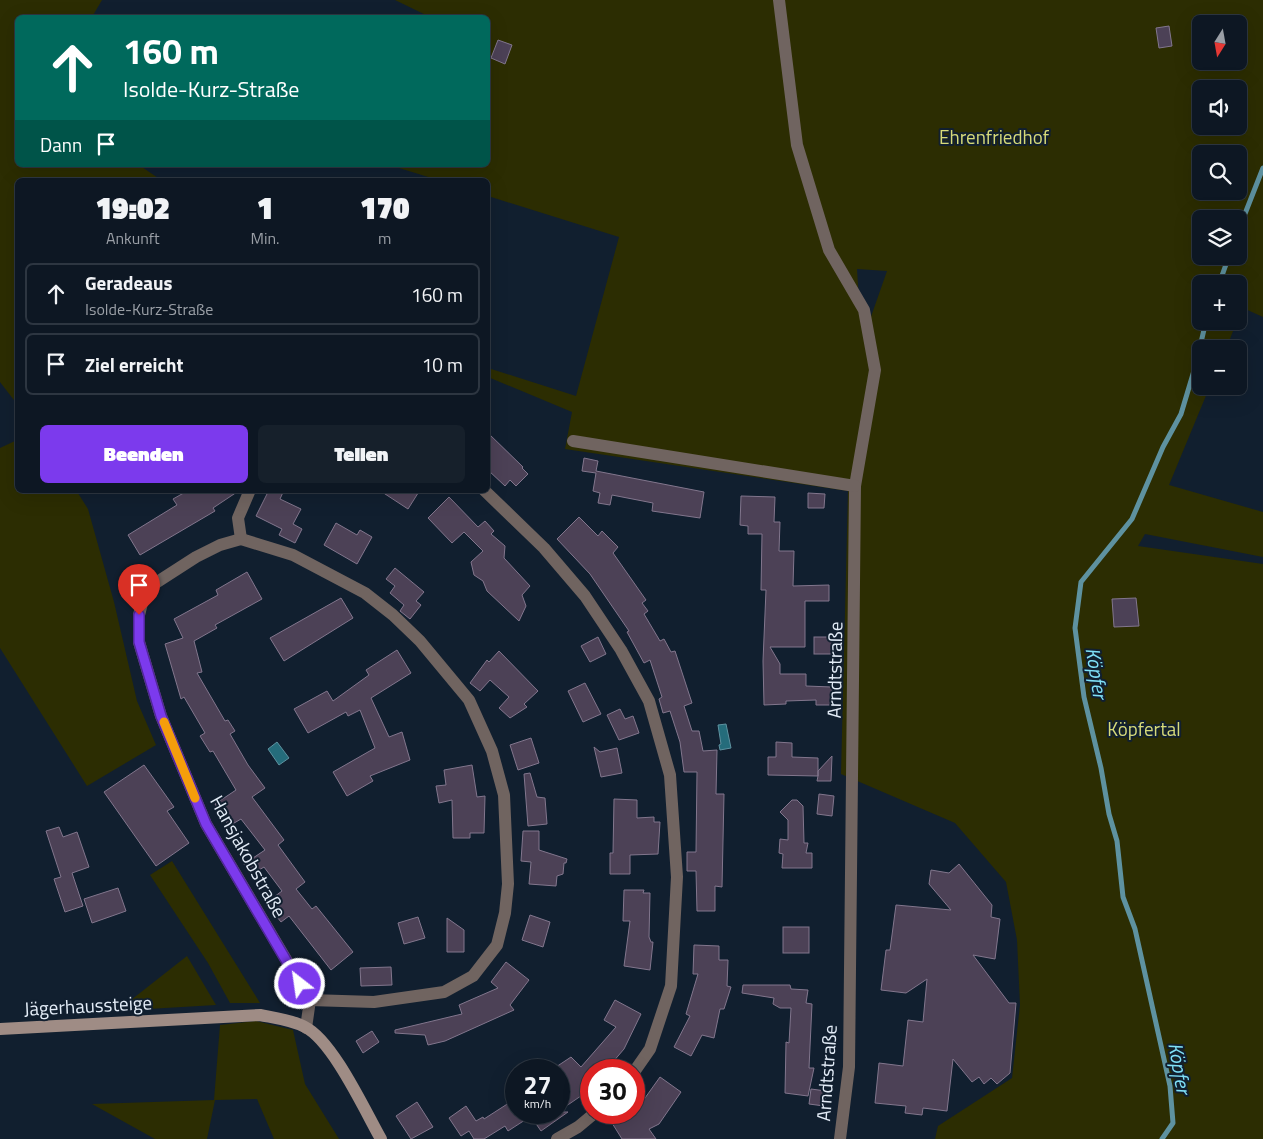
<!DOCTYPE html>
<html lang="de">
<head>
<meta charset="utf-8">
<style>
  :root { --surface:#0d1723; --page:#16202b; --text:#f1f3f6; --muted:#9a9fa6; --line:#2d3641; --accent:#7c3aed }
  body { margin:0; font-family:"Titillium Web",sans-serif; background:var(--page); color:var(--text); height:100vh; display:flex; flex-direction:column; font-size:19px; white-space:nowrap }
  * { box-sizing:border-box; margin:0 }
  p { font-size:16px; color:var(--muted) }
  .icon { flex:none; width:28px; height:28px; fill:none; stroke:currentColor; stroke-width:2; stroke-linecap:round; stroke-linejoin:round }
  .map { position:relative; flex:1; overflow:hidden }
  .side { position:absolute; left:15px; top:178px; width:475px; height:315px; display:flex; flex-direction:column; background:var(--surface); border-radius:8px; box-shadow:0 5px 20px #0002,0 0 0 1px var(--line) }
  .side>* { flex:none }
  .hud { position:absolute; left:15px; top:15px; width:475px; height:152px; border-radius:8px; box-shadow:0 5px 20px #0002,0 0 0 1px var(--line); background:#00695c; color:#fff; overflow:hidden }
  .needle { width:32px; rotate:191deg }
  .tools { position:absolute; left:1192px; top:15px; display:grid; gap:10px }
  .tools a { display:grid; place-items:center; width:55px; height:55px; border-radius:8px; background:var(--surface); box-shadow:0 5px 20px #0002,0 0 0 1px var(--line); font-size:25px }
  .speed { position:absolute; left:505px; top:1059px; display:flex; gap:10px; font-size:25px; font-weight:700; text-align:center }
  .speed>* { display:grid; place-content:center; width:65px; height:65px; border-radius:50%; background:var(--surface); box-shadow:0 5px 20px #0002,0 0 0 1px var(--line); line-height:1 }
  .speed small { font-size:12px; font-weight:400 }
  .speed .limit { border:8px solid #d22; background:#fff; color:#111 }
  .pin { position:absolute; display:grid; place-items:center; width:42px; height:42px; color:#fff; margin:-51px -21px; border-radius:50% 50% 50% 0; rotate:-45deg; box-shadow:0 0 5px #0007 }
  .pin .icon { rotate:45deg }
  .me { position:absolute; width:55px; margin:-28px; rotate:330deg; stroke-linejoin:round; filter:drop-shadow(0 0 4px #0008) }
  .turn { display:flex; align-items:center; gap:18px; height:105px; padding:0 25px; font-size:22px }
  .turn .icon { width:65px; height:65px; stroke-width:2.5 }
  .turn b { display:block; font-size:35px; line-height:42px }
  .then { display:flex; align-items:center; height:48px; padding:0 25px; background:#0003; gap:10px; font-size:19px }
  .eta { display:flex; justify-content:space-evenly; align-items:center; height:85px; text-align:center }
  .eta b { font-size:30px; font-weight:800; line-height:35px }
  .primary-button { display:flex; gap:10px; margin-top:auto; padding:10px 25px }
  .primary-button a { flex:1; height:58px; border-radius:8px; background:var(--accent); color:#fff; font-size:20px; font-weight:800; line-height:58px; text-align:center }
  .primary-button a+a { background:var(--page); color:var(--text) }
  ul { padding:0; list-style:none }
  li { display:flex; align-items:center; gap:15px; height:62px; margin:0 10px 8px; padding:0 15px; border:2px solid var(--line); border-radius:8px }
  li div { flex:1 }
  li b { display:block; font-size:19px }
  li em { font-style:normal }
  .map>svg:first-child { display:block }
  .green { fill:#2c2d02; fill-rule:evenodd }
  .water { fill:#256c7b; stroke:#5e92a0 }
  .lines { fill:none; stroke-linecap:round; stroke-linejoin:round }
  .stream { stroke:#5e92a0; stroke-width:5 }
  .building { fill:#4c4156; stroke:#82768d }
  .street { stroke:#706460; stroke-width:12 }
  .secondary { stroke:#9f8c85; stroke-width:12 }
  .route-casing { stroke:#51269a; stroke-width:12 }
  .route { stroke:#7c3aed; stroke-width:9 }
  .slow { stroke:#f59e0b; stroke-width:9 }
  .labels { text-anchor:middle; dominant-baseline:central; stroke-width:4; stroke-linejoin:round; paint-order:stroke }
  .park-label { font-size:19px; fill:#d6da79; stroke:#111f2f }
  .street-label { font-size:19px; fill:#e3ecf7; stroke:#111f2f }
  .water-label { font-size:20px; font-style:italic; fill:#7fe0f7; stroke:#111f2f }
</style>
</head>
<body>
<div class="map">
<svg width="1263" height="1139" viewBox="0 0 1263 1139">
  <rect width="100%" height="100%" fill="#111f2f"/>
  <g class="green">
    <polygon points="0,0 102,0 92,17 18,18 18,165 139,165 161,180 18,180 17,404 0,382"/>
    <path d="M395,0H1263V317L1243,308L1239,318V284H1201V321H1237L1226,349H1201V386H1210L1169,485L1263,512V557L1145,534L1138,546L1263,564V1139H935L938,1126L1012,1078L1020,1005L1017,940L1006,882L955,823L841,774L848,491L565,449L572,412L488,377V368L576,396L619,237L488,196V180H438L399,168L400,165H488V18L430,17ZM1201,24H1239V61H1201ZM1201,89H1239V126H1201ZM1201,154H1239V191H1201ZM1201,219H1239V256H1201ZM857,269L887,271L867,328L859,301Z"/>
    <polygon points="17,440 18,490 76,490 88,509 114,602 137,701 156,745 87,786 0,648 0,448"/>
    <polygon points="172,861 260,1003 230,1003 208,963 150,875"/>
    <polygon points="187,956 216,1005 131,1010 131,1000"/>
    <polygon points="256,1021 293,1030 305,1084 339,1139 274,1139 257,1099 215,1100 207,1139 155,1139 92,1104 214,1100 220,1025"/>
  </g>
  <g class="water">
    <polygon points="726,724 731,748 720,750 719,745 721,744 718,725"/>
    <polygon points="277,742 289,758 279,765 268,749"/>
  </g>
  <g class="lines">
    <g class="stream">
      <polyline points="1239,229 1263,168"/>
      <polyline points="1219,284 1229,256"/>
      <polyline points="1162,1139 1173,1123 1170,1086 1135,929 1123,897 1117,841 1109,814 1101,768 1084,697 1075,628 1081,582 1132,519 1163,447 1181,414 1196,364 1206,321"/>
    </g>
  </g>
  <g class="building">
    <polygon points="1169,26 1172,46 1159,48 1156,28"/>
    <polygon points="498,40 512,45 505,64 491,58"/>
    <polygon points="488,433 523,467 522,468 528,474 516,486 510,480 505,486 488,470"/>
    <polygon points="584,458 598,461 596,471 704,492 700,518 652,511 653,503 612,495 610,505 598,503 600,493 593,491 596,473 582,471"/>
    <polygon points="189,490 240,490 213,508 215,511 140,555 128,535 177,505 173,499"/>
    <polygon points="269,490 284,490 280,499 301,509 293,524 302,529 295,543 279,535 282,529 256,516"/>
    <polygon points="379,490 420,490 408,509"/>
    <polygon points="808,493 825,494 824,508 808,508"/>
    <polygon points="741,496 775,497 774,522 780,522 779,551 794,551 793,586 829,585 829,601 805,601 805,647 770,647 780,664 780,674 806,674 806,686 832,687 831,705 816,705 816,700 786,701 786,704 764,705 763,661 766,590 761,590 762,534 748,534 748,526 740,525"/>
    <polygon points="449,497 478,527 485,521 494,531 491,534 505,546 504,558 530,586 522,595 526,606 519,621 487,591 483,581 474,575 471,562 483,551 464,532 452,543 428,518"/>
    <polygon points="579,517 598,536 602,531 618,547 613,553 646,600 642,603 648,611 644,614 660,641 664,639 671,652 675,651 692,703 684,706 692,731 699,731 703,751 717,750 716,794 724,794 722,887 715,886 715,911 697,911 696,871 687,871 687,852 696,852 697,772 684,772 680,742 670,711 663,713 659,699 662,697 650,660 644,663 627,632 629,631 590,574 557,539"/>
    <polygon points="336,523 357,535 360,530 372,537 357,564 324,545"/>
    <polygon points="395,568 424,592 416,601 421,605 410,619 400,611 404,605 390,593 395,586 386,579"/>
    <polygon points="247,572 262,599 215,625 217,628 194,641 202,672 197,673 225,721 228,720 235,731 230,734 248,765 265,788 252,797 284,840 278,845 305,882 296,889 312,909 316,906 353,952 331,970 289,916 281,922 266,903 282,891 264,867 251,875 244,864 265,850 241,819 229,826 215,804 236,790 213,751 210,752 200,736 205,733 184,697 181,699 165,644 183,638 174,619 218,595 216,590"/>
    <polygon points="341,598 353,618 284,661 270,638"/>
    <polygon points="1136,598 1139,626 1114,627 1112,599"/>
    <polygon points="598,637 606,654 590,662 581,646"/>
    <rect x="814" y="637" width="21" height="17"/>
    <polygon points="397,650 411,673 371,698 389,737 402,732 410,760 370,776 373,781 347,796 333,772 375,748 360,710 348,716 346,712 308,733 294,709 327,691 333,701 369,675 366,670"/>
    <polygon points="499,651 538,691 524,704 527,707 510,718 499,708 509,697 490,680 480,691 470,683 487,660 489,662"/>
    <polygon points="585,683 601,714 583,722 568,691"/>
    <polygon points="620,709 625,719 633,716 639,733 619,740 607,715"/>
    <polygon points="531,738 539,763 518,770 510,745"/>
    <polygon points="776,742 792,743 792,757 818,758 818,776 818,771 832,756 831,781 817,781 818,776 768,775 768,757 776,757"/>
    <polygon points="594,747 600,752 617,748 622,773 601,777"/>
    <polygon points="144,765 174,807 167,811 189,843 156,866 104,792"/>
    <polygon points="472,765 477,797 485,796 484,833 470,833 470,838 453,838 452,800 439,803 436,786 446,785 444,770"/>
    <polygon points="530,773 537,797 545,798 547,824 528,826 524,774"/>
    <polygon points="819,794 834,796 832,816 817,814"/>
    <polygon points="614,799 637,800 637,818 654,817 654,822 660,822 658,854 630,855 630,874 610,874 610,853 613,853"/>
    <polygon points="792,800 797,800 803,806 804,843 808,843 806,853 812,853 812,868 782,868 783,854 779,853 780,839 788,840 788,820 780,812"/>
    <polygon points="59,827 63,837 77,832 89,867 72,873 83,906 65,912 54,879 61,877 46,831"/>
    <polygon points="523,831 539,831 539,850 567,859 566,863 564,863 563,874 557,876 556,886 529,884 531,862 521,861"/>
    <polygon points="959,864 992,905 991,917 1000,919 995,959 973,955 1009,1003 1016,1003 1010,1073 997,1084 991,1078 984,1084 979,1077 972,1082 953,1059 947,1111 923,1108 922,1115 905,1113 906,1106 875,1103 879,1063 903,1066 908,1020 923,1022 927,979 906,993 881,990 886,950 890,950 896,905 951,910 929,884 931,870 949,873"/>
    <polygon points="118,888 126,911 92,923 84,899"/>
    <polygon points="624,890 644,890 643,893 650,893 649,937 651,942 653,942 650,970 624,966 630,921 623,921"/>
    <polygon points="530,915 550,922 543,947 522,940"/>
    <polygon points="418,917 425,938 404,944 398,923"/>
    <polygon points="447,918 464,930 464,952 447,952"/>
    <rect x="783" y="927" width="26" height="26"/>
    <polygon points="694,945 719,946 719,960 728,960 727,986 731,987 724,1009 720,1009 714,1038 702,1035 691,1056 674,1047 690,1016 686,1014 698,974 693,974"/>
    <polygon points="506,962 529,980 510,1005 514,1010 445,1041 428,1045 425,1035 395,1033 395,1030 462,1014 459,1005 498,988 491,982"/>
    <polygon points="391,967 392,985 361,986 360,968"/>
    <polygon points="743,985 790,985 791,989 808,990 806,1003 812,1004 809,1068 814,1068 808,1096 785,1093 786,1042 789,1043 791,1008 780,1008 773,1004 774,998 742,993"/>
    <polygon points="615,1000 641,1014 624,1049 606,1070 591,1070 591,1089 559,1111 559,1093 567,1087 556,1067 571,1057 581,1067 616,1027 604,1020"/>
    <polygon points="372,1031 379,1042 363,1053 356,1041"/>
    <polygon points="660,1077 681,1092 659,1124 649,1129 656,1139 622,1139 612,1123 628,1112 634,1112 634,1109 640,1105"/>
    <polygon points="811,1089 826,1091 824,1106 809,1104"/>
    <polygon points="512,1101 516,1107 516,1112 520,1112 525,1120 508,1131 505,1126 484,1139 474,1139 469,1131 461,1136 449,1118 466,1106 476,1121 483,1117 484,1119"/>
    <polygon points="417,1102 433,1127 411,1139 396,1116"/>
    <polygon points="528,1112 568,1112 541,1131"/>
  </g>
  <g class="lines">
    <g class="street">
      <polyline points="779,0 797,145 829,250 864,310 875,370 855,486 849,1067 840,1139"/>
      <polyline points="573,441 855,486"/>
      <polyline points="484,490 544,548 585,596 621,650 649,701 670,775 677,877 671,986 650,1049 634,1072"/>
      <polyline points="241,539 293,555 365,593 393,615 420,641 469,700 492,751 504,795 508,884 505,913 497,945 473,976 444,992 374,1002 310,1000"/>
      <polyline points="241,539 220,545 196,557 151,586 142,603 139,615 139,642 161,716 206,824 310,1000 306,1028"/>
      <polyline points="241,539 238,518 250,490"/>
      <polyline points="557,1139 578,1127 596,1112"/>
    </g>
    <path class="secondary" d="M0,1029L260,1015C275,1018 292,1020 305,1027C333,1041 365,1111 381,1139"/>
  </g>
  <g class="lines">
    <g class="route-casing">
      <polyline id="route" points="139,615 139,642 161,716 206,824 300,984"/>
    </g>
    <use href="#route" class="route"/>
    <polyline class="slow" points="164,722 195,798"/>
  </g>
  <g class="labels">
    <g class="park-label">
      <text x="994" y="136">Ehrenfriedhof</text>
      <text x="1144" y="728">Köpfertal</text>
    </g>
    <g class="street-label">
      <text transform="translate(834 670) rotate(-89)">Arndtstraße</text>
      <text transform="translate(249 856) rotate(61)">Hansjakobstraße</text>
      <text transform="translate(88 1005) rotate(-3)">Jägerhaussteige</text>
      <text transform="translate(826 1073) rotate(-86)">Arndtstraße</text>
    </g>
    <g class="water-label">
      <text transform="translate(1097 673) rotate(81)">Köpfer</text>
      <text transform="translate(1180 1068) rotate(80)">Köpfer</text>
    </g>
  </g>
</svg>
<div class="tools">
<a><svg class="needle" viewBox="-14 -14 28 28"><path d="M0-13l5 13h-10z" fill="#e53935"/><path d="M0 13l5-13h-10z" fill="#9a9fa6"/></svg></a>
<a><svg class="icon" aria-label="sound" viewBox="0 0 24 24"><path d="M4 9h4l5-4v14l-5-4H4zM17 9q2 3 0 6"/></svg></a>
<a><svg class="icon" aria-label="search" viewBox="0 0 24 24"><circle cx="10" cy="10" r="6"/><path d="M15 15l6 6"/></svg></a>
<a><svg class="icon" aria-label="layers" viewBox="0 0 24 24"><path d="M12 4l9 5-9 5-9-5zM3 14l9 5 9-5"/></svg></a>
<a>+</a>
<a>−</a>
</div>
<div class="speed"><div>27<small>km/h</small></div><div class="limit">30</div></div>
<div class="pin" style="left:139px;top:615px;background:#d93025"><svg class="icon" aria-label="arrive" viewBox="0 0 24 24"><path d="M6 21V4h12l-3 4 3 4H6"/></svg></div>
<svg class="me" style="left:300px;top:984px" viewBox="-20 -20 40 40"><circle r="17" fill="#7c3aed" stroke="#fff" stroke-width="3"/><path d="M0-11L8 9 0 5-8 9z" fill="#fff"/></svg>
<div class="hud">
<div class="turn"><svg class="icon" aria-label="ahead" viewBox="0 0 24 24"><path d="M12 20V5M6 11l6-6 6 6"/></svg><div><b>160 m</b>Isolde-Kurz-Straße</div></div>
<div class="then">Dann<svg class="icon" aria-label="arrive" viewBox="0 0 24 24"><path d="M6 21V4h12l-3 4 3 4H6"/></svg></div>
</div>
<section class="side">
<div class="eta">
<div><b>19:02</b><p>Ankunft</p></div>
<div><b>1</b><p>Min.</p></div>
<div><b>170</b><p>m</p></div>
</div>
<ul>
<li><svg class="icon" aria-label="ahead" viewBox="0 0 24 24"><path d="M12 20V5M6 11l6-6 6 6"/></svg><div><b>Geradeaus</b><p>Isolde-Kurz-Straße</p></div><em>160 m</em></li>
<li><svg class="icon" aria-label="arrive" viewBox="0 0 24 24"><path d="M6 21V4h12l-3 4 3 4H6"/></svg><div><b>Ziel erreicht</b></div><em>10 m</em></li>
</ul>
<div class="primary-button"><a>Beenden</a><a>Teilen</a></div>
</section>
</div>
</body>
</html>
